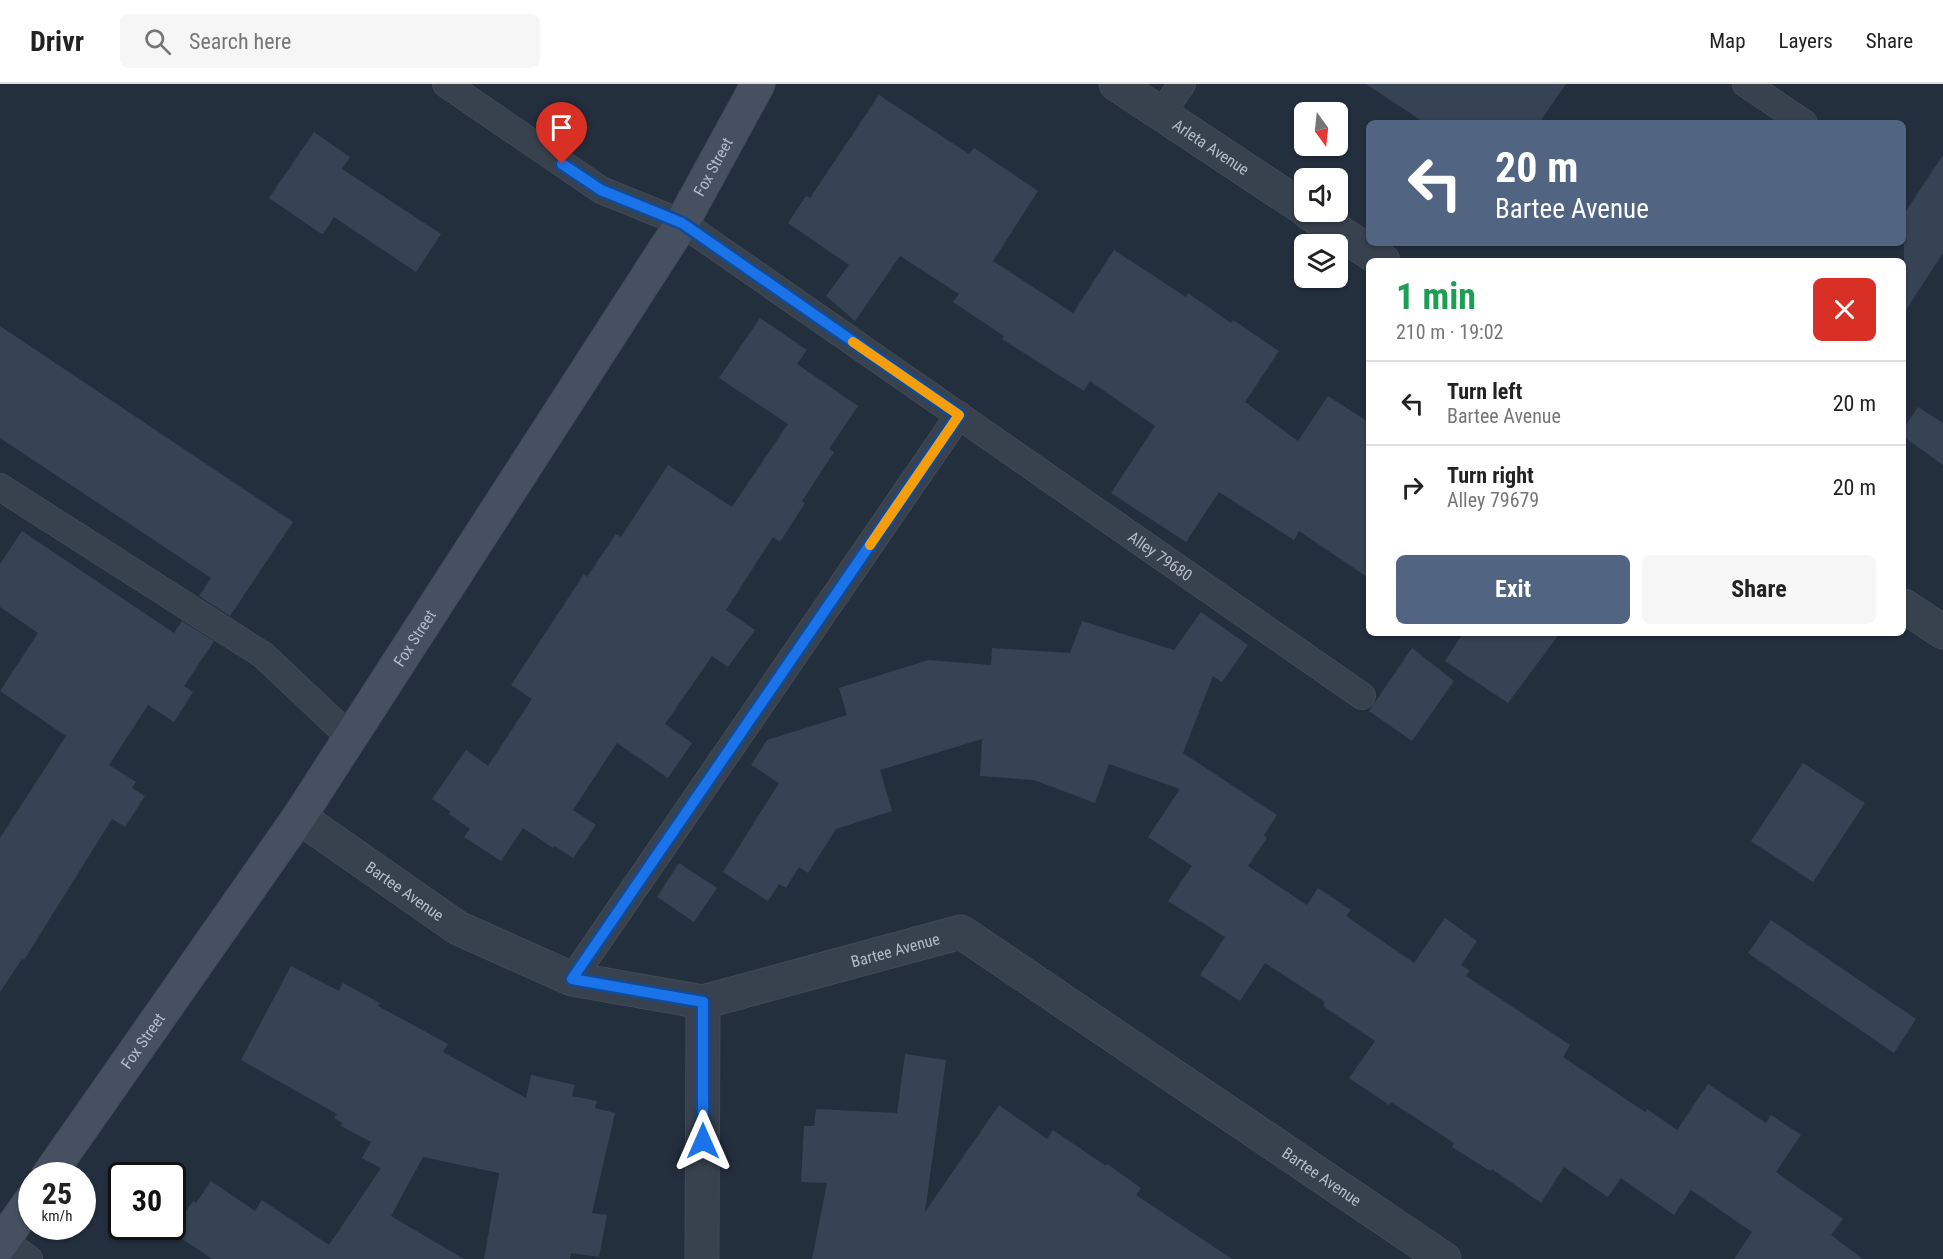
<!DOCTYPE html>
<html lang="en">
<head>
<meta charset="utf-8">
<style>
  :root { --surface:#fff; --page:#f6f6f6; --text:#222; --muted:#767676; --line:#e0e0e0; --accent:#516482 }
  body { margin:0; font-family:"Roboto Condensed",sans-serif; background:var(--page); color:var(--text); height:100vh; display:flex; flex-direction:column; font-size:22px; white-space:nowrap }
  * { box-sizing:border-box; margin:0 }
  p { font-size:20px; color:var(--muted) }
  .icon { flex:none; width:33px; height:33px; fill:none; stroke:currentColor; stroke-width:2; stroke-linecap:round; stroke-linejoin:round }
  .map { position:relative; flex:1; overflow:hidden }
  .side { position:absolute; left:1366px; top:174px; width:540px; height:378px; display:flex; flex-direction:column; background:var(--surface); border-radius:9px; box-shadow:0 2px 4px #0004 }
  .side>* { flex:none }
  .top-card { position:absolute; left:1366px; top:36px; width:540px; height:126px; border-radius:9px; box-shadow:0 2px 4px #0004; background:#516482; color:#fff; overflow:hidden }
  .needle { width:39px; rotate:165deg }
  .fabs { position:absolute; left:1294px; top:18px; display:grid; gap:12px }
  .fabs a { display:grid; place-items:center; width:54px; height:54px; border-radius:9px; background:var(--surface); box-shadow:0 2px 4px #0004; font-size:30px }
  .speed { position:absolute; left:18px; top:1078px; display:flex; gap:12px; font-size:30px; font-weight:700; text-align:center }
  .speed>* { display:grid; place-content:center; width:78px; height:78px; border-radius:50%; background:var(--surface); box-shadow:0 2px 4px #0004; line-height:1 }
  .speed small { font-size:15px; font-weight:400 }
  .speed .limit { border:3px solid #111; border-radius:9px; background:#fff; color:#111 }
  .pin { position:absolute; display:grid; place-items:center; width:51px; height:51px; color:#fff; margin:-62px -26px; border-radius:50% 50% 50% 0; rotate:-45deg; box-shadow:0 0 6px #0007 }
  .pin .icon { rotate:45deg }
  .me { position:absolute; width:66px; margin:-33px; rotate:0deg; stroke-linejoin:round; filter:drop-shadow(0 0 4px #0008) }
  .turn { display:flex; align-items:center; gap:21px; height:126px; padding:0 30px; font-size:27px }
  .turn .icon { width:78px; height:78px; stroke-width:2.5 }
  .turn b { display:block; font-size:42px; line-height:51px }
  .round { display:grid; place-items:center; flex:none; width:63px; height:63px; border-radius:9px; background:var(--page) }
  .head { display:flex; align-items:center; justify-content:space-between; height:102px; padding:0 30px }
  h1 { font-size:36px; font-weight:700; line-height:45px; color:#1e9e55 }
  .primary-button { display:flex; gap:12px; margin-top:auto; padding:12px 30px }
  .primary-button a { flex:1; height:69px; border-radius:9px; background:var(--accent); color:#fff; font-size:24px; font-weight:700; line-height:69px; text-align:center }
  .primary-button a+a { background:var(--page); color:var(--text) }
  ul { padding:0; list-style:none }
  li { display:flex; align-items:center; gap:18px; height:84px; padding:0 30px; border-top:2px solid var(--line) }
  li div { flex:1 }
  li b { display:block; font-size:22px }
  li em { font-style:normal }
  header { display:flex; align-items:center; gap:36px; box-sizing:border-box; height:84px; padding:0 30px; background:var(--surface); border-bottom:2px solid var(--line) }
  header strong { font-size:28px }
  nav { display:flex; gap:33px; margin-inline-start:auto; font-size:21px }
  .search { width:420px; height:54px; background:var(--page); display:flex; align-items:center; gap:15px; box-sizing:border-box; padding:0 21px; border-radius:9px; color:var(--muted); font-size:22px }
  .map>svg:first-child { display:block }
  .building { fill:#364354 }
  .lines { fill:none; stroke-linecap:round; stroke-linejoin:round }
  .lane-casing { stroke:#414a57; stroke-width:28 }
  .street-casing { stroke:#414a57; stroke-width:35 }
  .secondary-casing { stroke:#414a57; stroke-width:35 }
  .lane { stroke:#38414e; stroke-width:26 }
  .street { stroke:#38414e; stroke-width:33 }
  .secondary { stroke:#465061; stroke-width:33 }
  .route-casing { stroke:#114b97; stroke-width:15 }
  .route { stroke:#1a73e8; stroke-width:10 }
  .slow { stroke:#f59e0b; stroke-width:10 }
  .labels { text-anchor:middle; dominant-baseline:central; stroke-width:6; stroke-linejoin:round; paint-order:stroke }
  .street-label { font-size:16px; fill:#b4bcc9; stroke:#1d2633 }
</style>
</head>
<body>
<header>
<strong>Drivr</strong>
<div class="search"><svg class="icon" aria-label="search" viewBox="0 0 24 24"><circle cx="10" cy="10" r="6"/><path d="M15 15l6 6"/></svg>Search here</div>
<nav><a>Map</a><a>Layers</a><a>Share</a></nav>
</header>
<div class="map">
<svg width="1943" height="1175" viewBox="0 0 1943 1175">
  <rect width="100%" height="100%" fill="#242f3e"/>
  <g class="building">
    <polygon points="1366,0 1566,0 1539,39 1425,39"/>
    <polygon points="879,11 969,70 974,64 1038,107 993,177 1073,229 1114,166 1186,213 1188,209 1231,239 1233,236 1279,267 1245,318 1298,357 1328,312 1370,339 1370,495 1299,447 1294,456 1219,408 1186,458 1111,409 1155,342 1090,297 1084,307 1002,255 1004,252 953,218 959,210 900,172 855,237 826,212 849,181 788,139 806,112 810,114"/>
    <polygon points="314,48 350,73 342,85 441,150 416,188 334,133 323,150 320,149 269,114"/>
    <polygon points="1943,71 1943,169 1904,229 1904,130"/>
    <polygon points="760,234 807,266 797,280 858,322 829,365 834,368 802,417 805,419 780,458 773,453 726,526 755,546 728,583 712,572 665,640 692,659 668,694 617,659 573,726 596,741 573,774 555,762 553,764 523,744 501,777 464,753 470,745 449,730 451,728 432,715 466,666 488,682 532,615 511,601 584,490 587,493 616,450 621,453 668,381 732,423 788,340 719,294"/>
    <polygon points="0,242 293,438 230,532 199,512 211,494 0,354"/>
    <polygon points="1918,323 1943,339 1943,381 1904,353 1904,344"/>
    <polygon points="22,447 174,549 182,537 214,557 184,602 193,608 174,638 148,621 109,681 136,698 132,704 145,712 125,743 112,735 24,876 22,875 0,908 0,754 66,652 0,607 38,549 0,523 0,480"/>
    <polygon points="1201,528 1248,561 1222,598 1213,592 1183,669 1277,731 1264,751 1267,754 1248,782 1307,821 1318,804 1351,826 1346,832 1414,879 1445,834 1477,857 1461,881 1470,887 1466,892 1570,961 1563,973 1645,1028 1647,1025 1677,1046 1708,1000 1766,1039 1771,1031 1801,1051 1776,1088 1843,1135 1831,1151 1863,1175 1734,1175 1752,1148 1691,1106 1674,1131 1621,1094 1608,1113 1564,1083 1541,1119 1492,1085 1490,1087 1452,1063 1454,1059 1391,1018 1389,1021 1349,994 1375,957 1323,922 1325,918 1265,879 1240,917 1200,891 1225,853 1168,817 1192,782 1148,753 1180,705 1109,680 1095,719 1034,696 980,692 982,655 880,686 892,727 836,745 808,789 799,783 786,804 779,800 768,817 723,788 779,699 751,681 767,656 847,631 839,604 928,576 991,581 992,564 1070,569 1082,537 1174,566"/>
    <polygon points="1463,549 1560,549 1508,619 1445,577"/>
    <polygon points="1412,564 1454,597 1412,657 1369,627"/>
    <polygon points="1803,679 1865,719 1813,798 1751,757"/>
    <polygon points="679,779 717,804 694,838 657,813"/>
    <polygon points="1771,836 1916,935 1894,969 1748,869"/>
    <polygon points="291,882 339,907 343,899 380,919 378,922 448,960 443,968 526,1014 531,991 575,1001 572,1012 597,1017 595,1024 615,1029 592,1129 607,1131 599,1173 571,1169 570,1175 484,1175 499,1089 423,1073 391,1132 464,1175 212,1175 172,1148 193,1117 196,1119 211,1097 255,1127 262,1116 329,1161 381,1084 362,1074 371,1058 341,1042 342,1039 334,1034 337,1030 241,976"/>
    <polygon points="905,970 946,976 925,1128 999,1021 1047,1055 1053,1046 1106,1082 1107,1080 1141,1104 1136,1111 1232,1175 812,1175 827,1099 801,1098 804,1042 814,1042 816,1025 897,1029"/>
  </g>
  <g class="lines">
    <g class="lane-casing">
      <g id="lane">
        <path id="s1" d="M446,0L601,106L682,139L1362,612"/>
        <polyline points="1746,0 1804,39"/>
        <polyline points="1161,30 1182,0"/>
        <polyline points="0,403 263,571 350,653"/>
        <polyline points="572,895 959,331"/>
        <polyline points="3,1157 29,1175"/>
      </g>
    </g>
    <g class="street-casing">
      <g id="street">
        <path id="s2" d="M1116,0L1305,125"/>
        <polyline points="1308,128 1383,177"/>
        <polyline points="1904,522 1943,548"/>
        <path id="s3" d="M299,733L458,844L572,895L703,918L961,848L1444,1175"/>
        <polyline points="702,1175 703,918"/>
      </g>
    </g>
    <g class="secondary-casing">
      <g id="secondary">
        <path id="s4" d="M48,1092L299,733L682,139L758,0"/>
        <polyline points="0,1161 32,1115"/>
      </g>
    </g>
    <use href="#lane" class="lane"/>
    <use href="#street" class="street"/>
    <use href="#secondary" class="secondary"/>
  </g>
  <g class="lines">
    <g class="route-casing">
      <polyline id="route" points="562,80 601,106 682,139 959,331 572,895 703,918 703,1057"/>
    </g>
    <use href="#route" class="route"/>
    <polyline class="slow" points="853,258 959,331 870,461"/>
  </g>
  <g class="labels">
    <g class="street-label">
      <text stroke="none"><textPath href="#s2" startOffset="114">Arleta Avenue</textPath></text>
      <text stroke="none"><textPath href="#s4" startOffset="1209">Fox Street</textPath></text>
      <text stroke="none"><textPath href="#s1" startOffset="858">Alley 79680</textPath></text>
      <text stroke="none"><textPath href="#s4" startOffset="651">Fox Street</textPath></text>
      <text stroke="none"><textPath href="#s3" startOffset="129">Bartee Avenue</textPath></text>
      <text stroke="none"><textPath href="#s3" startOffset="651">Bartee Avenue</textPath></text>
      <text stroke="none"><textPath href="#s4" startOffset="165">Fox Street</textPath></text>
      <text stroke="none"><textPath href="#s3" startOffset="1155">Bartee Avenue</textPath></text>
    </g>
  </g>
</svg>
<div class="fabs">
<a><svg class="needle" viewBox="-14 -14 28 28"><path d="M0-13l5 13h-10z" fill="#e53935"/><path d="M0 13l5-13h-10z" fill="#767676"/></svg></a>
<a><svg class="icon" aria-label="sound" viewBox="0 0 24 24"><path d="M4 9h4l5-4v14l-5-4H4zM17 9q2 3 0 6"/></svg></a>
<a><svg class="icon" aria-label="layers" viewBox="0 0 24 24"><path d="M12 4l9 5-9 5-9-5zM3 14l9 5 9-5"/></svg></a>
</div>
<div class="speed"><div>25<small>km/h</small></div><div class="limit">30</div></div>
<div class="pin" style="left:562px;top:80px;background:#d93025"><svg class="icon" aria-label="arrive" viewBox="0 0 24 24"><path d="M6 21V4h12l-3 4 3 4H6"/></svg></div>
<svg class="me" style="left:703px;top:1057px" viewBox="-20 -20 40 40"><path d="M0-17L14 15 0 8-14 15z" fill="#1a73e8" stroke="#fff" stroke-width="4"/></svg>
<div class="top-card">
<div class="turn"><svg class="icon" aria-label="left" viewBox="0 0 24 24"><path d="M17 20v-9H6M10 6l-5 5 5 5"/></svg><div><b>20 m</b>Bartee Avenue</div></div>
</div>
<section class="side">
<div class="head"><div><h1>1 min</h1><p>210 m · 19:02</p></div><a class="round" style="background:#d93025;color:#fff"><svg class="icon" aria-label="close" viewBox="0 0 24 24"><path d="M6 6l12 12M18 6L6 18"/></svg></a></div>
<ul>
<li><svg class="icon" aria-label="left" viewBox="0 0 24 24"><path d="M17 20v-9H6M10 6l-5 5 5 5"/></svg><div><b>Turn left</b><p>Bartee Avenue</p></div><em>20 m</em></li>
<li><svg class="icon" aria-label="right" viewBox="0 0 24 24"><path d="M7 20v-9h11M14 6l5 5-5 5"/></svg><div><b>Turn right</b><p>Alley 79679</p></div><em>20 m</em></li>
</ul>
<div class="primary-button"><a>Exit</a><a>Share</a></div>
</section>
</div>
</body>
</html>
